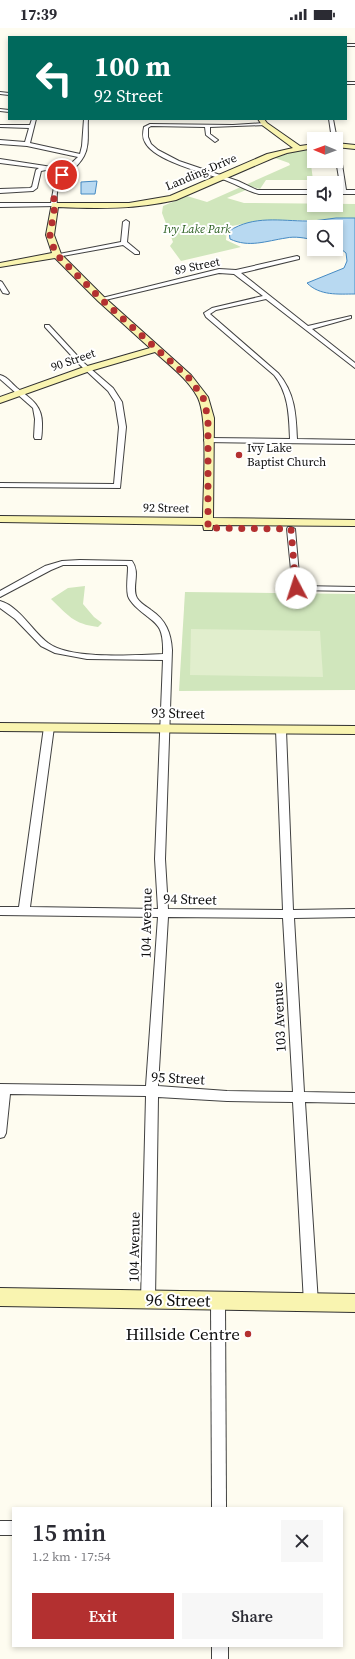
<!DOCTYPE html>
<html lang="en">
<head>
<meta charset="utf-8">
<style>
  :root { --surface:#fff; --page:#f7f7f7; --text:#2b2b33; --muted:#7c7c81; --accent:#b33030 }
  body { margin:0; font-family:"Source Serif 4",serif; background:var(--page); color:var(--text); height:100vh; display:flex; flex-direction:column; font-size:15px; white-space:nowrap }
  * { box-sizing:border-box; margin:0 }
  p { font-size:13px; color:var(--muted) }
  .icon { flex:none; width:22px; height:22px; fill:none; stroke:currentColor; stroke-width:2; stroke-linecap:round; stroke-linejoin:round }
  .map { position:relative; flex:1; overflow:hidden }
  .details { position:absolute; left:12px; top:1479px; width:331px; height:140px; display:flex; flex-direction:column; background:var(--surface); border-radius:0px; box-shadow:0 2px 6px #0003 }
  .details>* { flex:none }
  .top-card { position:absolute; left:8px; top:8px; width:339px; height:84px; border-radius:0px; box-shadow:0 2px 6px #0003; background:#00695c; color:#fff; overflow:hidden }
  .needle { width:26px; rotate:271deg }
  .fabs { position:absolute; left:307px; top:104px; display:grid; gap:8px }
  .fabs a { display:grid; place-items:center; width:36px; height:36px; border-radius:0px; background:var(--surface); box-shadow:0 2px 6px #0003; font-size:20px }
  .pin { position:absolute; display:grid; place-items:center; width:34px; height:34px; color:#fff; margin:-17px; border:2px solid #fff; border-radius:50%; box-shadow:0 1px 4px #0007 }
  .me { position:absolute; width:44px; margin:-22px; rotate:355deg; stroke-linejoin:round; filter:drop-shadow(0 0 3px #0008) }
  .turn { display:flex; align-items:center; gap:14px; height:84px; padding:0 20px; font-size:18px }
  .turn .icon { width:52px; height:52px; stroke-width:2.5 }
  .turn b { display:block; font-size:28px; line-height:34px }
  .round { display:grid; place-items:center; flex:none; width:42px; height:42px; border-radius:0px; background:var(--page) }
  .headline { display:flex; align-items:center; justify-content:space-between; height:68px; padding:0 20px }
  h1 { font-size:24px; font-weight:600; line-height:30px }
  .action { display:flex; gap:8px; margin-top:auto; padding:8px 20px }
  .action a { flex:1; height:46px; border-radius:0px; background:var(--accent); color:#fff; font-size:16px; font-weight:600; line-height:46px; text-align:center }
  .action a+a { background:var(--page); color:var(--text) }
  .status { display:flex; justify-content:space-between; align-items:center; height:28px; padding:0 20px; background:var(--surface); direction:ltr }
  .status svg { height:11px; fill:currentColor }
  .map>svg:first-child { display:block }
  .green { fill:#d0e6bc }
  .pitch { fill:#e1eecd }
  .water { fill:#b8d9f1; stroke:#458ac3 }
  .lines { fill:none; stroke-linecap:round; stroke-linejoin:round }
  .street-casing { stroke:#414141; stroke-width:2 }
  .secondary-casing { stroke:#303030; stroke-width:2 }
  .street { fill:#fff; fill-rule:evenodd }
  .secondary { fill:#f9f4b0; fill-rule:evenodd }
  .route { stroke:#b33030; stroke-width:7; stroke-dasharray:0 12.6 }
  .poi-dot { fill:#b33030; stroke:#fff; stroke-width:1.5 }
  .labels { text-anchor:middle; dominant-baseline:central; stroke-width:4; stroke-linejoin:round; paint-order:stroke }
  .far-street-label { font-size:12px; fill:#0e0e0e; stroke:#fff }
  .far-park-label { font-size:12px; font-style:italic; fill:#2d6123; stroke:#fff }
  .far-poi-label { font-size:12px; fill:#0e0e0e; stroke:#fff; text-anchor:start }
  .street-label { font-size:14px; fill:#0e0e0e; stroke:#fff }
  .near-street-label { font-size:17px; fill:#0e0e0e; stroke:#fff }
  .near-poi-label { font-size:17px; fill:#0e0e0e; stroke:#fff; text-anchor:end }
</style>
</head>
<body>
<div class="status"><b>17:39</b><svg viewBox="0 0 49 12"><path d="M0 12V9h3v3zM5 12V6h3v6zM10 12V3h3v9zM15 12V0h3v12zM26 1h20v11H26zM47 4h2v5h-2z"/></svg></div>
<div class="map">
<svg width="355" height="1631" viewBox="0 0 355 1631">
  <rect width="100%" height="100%" fill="#fefcf0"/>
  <g class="green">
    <polygon points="309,121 313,152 266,152 260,161 253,159 227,170 244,175 355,176 355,191 257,193 227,199 226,212 241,219 181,233 170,218 173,214 162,185 163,178 187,168 207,174 290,137 289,135 275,130 291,124"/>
    <path d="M85,558L83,576L94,589L102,595L98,599C73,596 68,587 51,571L68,560Z"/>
    <polygon points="185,564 355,566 355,662 179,663"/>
  </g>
  <polygon class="pitch" points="191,601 320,603 323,649 190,647"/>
  <g class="water">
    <polygon points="97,153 95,166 81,166 81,154"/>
    <path d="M336,190H355V266C338,266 320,268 307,255L344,240L347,233L346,225L336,217V199H314V212C305,210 295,208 286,210C266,213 249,220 230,211L229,203C254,187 280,193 308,193C317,193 327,191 336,190Z"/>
  </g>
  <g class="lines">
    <g class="street-casing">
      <g id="street">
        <rect x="346" y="16" width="9" height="2"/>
        <rect x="346" y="54" width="9" height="2"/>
        <polygon points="0,64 9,65 9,67 0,66"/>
        <polygon points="0,81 9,82 9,84 0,83"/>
        <path d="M32,91H36L30,115L80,126L82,118L84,91H88C87,103 90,117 84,128C72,150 54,144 57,178L0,179V175H51L55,154L62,144L46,142L41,143L37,160L33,163L0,165V161L30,160L32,159L36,142L39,140L0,135V131L65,141L78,129L27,118L0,116V112L25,114L29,100L0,99V97H30Z"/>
        <polygon points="329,91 333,91 337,112 332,111"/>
        <path d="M264,95L266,97L210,99V106L218,112L215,114L206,107L205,99L151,98L148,100V109L151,116L158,122L179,133L238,153L257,162H314V166H259C247,163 236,156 225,152C205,145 154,133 145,114C142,109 143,104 144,99L150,96L233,97Z"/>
        <polygon points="336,115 339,117 346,162 355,162 355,166 336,166 336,162 341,162 336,132"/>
        <polygon points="126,192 129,194 127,214 139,224 139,226 135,226 123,217 57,229 54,227 121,214 123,194"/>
        <path d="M297,228L299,229V231L241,245L308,298L351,288V290L312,301L355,335V340L266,271L216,282L210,286L278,345C295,365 296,386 297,411L355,412V416L205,414L204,412L208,410L290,411C289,388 289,366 274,347L206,289L204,285L212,280L263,268L234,246L219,245L101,273L98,271L219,241L236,242Z"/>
        <polygon points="0,253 2,254 9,265 8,266 3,265 0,260"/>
        <polygon points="45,297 49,297 84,335 113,360 122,374 126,399 120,460 0,459 0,455 114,456 119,399 115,374 108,363 80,337 45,299"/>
        <path d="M0,347C8,349 11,355 17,360C30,370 42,377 42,395C42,400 42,406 41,411H35L34,409L35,391L33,380L0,351Z"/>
        <polygon points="288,499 291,499 295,501 300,558 355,559 355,563 293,562 287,501"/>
        <path d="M80,532L132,533C141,545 131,559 137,570C140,575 147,579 151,582C166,592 171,605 172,622L165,831L168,881L283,882L276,702L281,699L286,702L293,882L355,881V889L294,890L304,1064L355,1065V1075L305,1074L318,1275L316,1280L311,1282L306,1280L304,1275L293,1074L227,1073L158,1069L155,1272L153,1277L148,1279L143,1277L141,1272L146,1068L10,1066L6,1105L4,1109L0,1110V1056L146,1058L158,889L0,887V879H19L44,699L49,696L54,699L30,879L158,881L155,831L163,632L87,631L55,625L41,618L15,591L0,580V573C19,578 33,604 48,615C71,632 134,627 163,626C164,593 155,597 135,578C132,575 129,571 128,568C126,559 128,548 128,539L127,537H63L51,542L0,569V563L45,538L62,533ZM168,889L283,890L293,1064L227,1063L158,1058Z"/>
        <polygon points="218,1266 223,1268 225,1273 226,1480 212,1480 211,1273 213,1268"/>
        <rect x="0" y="1493" width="13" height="14"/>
        <rect x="212" y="1618" width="16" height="13"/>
      </g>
    </g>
    <g class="secondary-casing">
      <g id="secondary">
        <path d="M258,91H264L267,95L300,118L314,116V120L287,125L273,130L176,172C137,181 98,181 58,179L54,207L61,226L104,269L191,347L208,369L214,390L213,490L355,492V498L213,497L212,502H204L203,497L0,494V488L203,490C203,464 209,388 197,368C187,350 170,338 155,324L90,343L0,375V369L84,339L150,320L98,273L55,230L0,239V235L52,225L46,207L52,175H129L170,168L267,126L293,120L262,97Z"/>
        <polygon points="336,115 355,117 355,121 336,119"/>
        <polygon points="0,695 355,698 355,706 0,703"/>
        <polygon points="0,1260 355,1266 355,1284 0,1278"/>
      </g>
    </g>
    <use href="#street" class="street"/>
    <use href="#secondary" class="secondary"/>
  </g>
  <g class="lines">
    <polyline class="route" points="62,147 57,157 53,175 55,177 50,207 52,216 57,227 101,271 188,349 203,369 208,390 208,500 291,501 296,560"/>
  </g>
  <g class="poi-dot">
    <circle cx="239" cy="427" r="4"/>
    <circle cx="248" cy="1306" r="4"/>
  </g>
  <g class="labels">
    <g class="far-street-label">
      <text transform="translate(201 144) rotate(-23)">Landing Drive</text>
      <text transform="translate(197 238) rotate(-12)">89 Street</text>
      <text transform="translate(73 332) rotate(-19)">90 Street</text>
      <text transform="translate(166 480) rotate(1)">92 Street</text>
    </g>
    <g class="far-park-label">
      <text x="197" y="201">Ivy Lake Park</text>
    </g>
    <g class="far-poi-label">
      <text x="247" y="420">Ivy Lake<tspan x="247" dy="14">Baptist Church</tspan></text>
    </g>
    <g class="street-label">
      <text transform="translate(178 685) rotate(1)">93 Street</text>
      <text transform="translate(190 871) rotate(1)">94 Street</text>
      <text transform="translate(146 895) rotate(-89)">104 Avenue</text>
      <text transform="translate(279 989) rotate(-93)">103 Avenue</text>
      <text transform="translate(178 1050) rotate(3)">95 Street</text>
      <text transform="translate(134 1219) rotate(-89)">104 Avenue</text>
    </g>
    <g class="near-street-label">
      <text transform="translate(178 1272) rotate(1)">96 Street</text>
    </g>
    <g class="near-poi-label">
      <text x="240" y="1306">Hillside Centre</text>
    </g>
  </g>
</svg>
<div class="fabs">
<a><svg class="needle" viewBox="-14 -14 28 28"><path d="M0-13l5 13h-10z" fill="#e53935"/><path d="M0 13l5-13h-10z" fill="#7c7c81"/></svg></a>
<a><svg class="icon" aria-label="sound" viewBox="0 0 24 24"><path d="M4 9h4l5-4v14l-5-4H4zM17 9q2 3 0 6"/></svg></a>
<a><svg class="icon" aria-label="search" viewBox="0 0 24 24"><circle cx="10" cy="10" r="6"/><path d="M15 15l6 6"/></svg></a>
</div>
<div class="pin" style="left:62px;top:147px;background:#d93025"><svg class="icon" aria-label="arrive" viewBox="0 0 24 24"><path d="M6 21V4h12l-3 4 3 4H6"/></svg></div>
<svg class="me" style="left:296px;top:560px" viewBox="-20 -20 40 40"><circle r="19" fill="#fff"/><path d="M0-13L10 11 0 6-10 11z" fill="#b33030"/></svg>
<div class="top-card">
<div class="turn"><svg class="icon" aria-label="left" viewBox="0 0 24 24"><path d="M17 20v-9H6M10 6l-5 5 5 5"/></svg><div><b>100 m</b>92 Street</div></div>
</div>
<section class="details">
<div class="headline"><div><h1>15 min</h1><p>1.2 km · 17:54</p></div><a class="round"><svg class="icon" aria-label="close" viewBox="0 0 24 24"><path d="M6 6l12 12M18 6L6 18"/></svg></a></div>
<div class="action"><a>Exit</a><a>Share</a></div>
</section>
</div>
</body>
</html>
